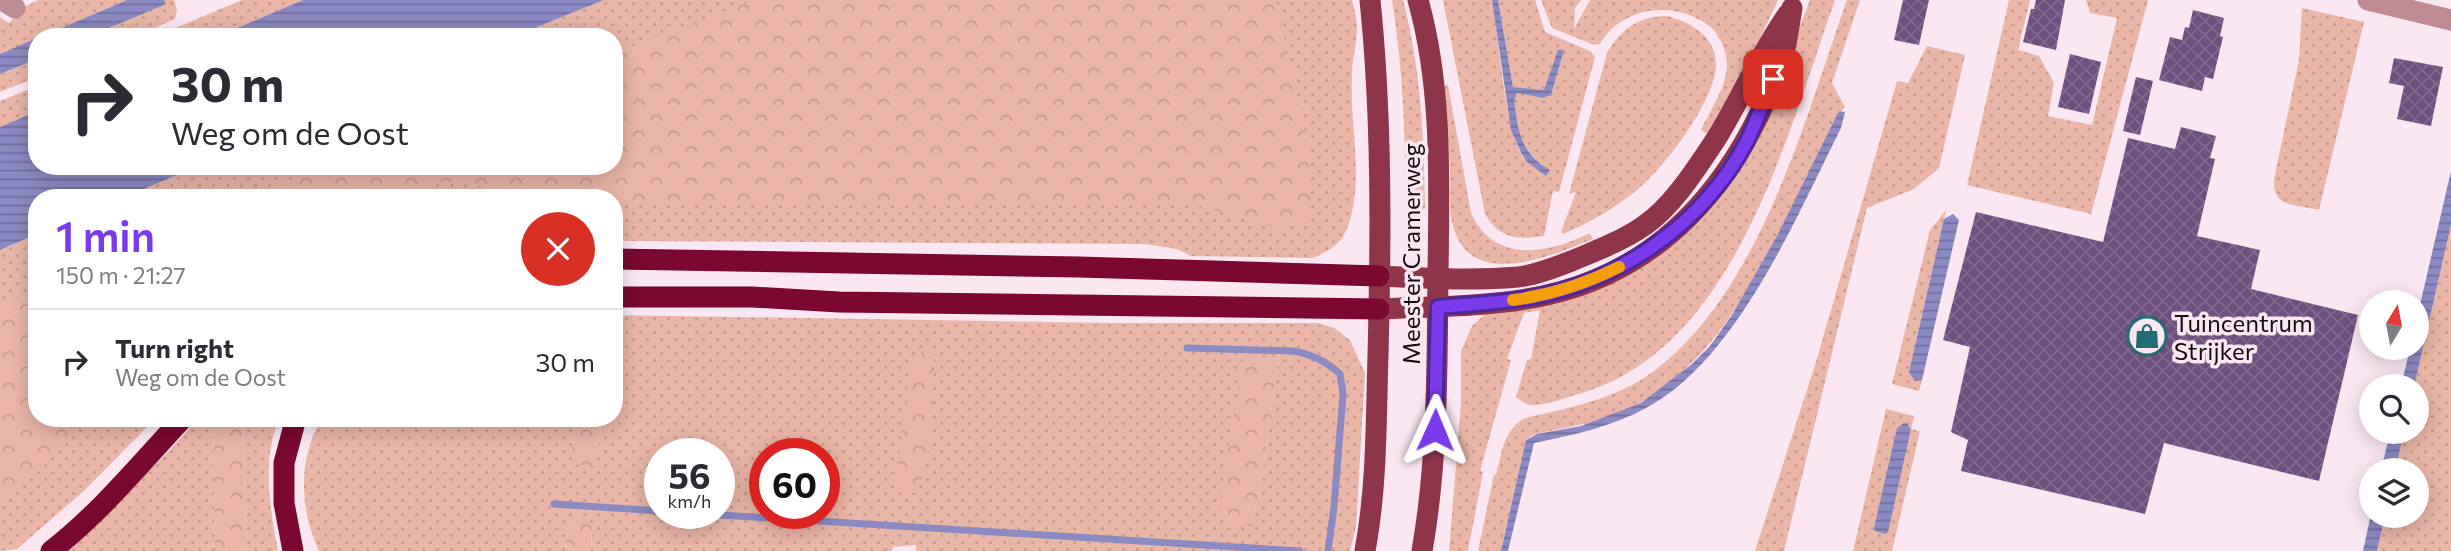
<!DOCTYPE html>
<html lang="en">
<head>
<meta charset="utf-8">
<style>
  :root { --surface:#fff; --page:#f7f7f7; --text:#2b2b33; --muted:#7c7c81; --line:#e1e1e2; --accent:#7c3aed }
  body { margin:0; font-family:Commissioner,sans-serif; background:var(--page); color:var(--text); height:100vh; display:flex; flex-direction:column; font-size:26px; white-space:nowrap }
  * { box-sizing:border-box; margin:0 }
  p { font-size:23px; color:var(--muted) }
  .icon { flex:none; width:38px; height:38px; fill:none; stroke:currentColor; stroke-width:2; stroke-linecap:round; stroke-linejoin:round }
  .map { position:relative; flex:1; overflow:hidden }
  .drawer { position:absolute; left:28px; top:189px; width:595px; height:238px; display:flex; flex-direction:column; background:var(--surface); border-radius:28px; box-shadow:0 4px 18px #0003 }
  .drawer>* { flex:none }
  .hud { position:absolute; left:28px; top:28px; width:595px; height:147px; border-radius:28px; box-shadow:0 4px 18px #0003; background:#fff; color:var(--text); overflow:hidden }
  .needle { width:46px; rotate:10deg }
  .fabs { position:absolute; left:2359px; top:290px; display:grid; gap:14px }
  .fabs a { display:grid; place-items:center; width:70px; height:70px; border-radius:50%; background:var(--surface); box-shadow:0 4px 18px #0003; font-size:35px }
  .speed { position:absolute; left:644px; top:438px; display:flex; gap:14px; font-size:35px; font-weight:700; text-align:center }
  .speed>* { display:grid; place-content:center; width:91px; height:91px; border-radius:50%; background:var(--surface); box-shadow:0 4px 18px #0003; line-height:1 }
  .speed small { font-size:18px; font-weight:400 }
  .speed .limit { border:10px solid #d22; background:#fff; color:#111 }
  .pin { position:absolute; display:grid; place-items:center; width:60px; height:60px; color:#fff; margin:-30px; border-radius:14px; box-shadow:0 4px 10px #0006 }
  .me { position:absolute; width:77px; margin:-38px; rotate:1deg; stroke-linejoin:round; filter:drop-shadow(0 0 5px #0008) }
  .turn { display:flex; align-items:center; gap:24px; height:147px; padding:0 28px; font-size:32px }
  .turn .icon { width:91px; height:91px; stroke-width:2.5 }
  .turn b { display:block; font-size:49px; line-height:60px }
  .round { display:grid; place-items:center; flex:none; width:74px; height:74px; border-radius:37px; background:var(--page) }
  .overview { display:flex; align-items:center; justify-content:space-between; height:119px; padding:0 28px }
  h1 { font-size:42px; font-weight:600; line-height:52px; color:var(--accent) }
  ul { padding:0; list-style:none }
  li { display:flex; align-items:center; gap:21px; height:105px; padding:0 28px; border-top:2px solid var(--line) }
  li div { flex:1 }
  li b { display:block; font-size:26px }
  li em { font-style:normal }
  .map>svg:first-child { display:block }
  .grass { fill:url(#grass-dots); fill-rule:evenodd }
  .forest { fill:url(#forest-crowns) }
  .water { fill:url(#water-rules) }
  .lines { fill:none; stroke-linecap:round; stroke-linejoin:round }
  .stream { stroke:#8c8ac3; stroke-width:7 }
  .building { fill:url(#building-cross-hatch) }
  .minor { stroke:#bf8b93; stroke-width:21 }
  .major { stroke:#8f354a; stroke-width:21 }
  .highway { stroke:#7a0831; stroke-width:21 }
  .route-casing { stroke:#51269a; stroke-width:18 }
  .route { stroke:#7c3aed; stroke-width:12 }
  .slow { stroke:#f59e0b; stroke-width:12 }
  .labels { text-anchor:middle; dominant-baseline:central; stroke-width:7; stroke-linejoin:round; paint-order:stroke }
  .street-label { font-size:24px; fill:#130d11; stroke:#fae7f2 }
  .poi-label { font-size:24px; fill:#130d11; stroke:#fae7f2; text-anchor:start }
</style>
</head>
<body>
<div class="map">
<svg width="2451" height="551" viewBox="0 0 2451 551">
  <defs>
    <pattern id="grass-dots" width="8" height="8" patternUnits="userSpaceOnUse" patternTransform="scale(1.75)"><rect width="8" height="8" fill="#eab6a7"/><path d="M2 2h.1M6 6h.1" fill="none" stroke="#c89b8f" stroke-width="1.8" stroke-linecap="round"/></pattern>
    <pattern id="forest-crowns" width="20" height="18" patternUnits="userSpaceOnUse" patternTransform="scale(1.75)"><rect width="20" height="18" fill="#eab6a7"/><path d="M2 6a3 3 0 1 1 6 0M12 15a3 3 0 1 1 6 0" fill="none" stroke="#c89b8f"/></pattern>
    <pattern id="water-rules" width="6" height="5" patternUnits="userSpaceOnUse" patternTransform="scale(1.75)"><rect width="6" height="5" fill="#8c8ac3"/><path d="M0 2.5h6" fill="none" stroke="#716f9d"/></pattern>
    <pattern id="building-cross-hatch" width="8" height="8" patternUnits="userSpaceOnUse" patternTransform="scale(1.75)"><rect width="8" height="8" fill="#6f4f80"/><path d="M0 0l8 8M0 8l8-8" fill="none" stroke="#81698e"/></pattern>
  </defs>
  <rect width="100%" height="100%" fill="#fae7f2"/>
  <g class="grass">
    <polygon points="38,0 127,0 0,54 0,17 9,23 26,6"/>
    <polygon points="164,0 174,0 177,10 175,19 134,37 89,37 165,4"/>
    <polygon points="242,0 303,0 216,37 154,37"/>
    <path d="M604,0H1352C1354,9 1357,18 1357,27C1357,43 1352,59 1352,75C1349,126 1366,183 1346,231C1340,245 1327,252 1313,258L1191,256L1177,249L1144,244L614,241V198H123L198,166H614V37H512Z"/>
    <path d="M1392,0H1403C1421,68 1424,139 1425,209L1405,208C1406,138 1403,69 1392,0Z"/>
    <path d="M1443,0H1492C1499,33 1505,141 1526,160C1530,165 1540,166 1546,168C1523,151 1511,124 1515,95L1517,93L1543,98L1551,95L1564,50L1544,90L1513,87L1498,0H1535L1545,32L1590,51L1595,57L1559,192L1553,191L1544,236C1519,240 1499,239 1485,214Z"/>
    <path d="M1541,0H1581L1575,8L1574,29L1590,0H1778L1755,49L1707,134L1701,130C1711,109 1726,88 1727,65C1727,52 1721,40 1714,30C1681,0 1624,3 1600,44L1594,45L1552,28Z"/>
    <path d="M1810,0H1835C1787,134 1736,347 1582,393C1570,396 1543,407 1530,405C1525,404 1521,400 1516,397L1527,360L1531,359L1540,310L1524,313L1507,359L1511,360L1480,471L1483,472L1468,551H1449L1461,404V351L1472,326L1484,315L1630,270L1769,109Z"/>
    <path d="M1847,0H1860L1832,83L1845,107L1838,114C1830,141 1813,167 1800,191C1760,271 1721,354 1642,402C1608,424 1567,425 1530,436L1526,440L1501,551H1478L1494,475H1496C1502,453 1503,430 1525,418C1569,408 1617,399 1654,371C1761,290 1804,121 1847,0Z"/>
    <polygon points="2009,0 2030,0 2018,50 2039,56 2054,83 2048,116 2092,125 2117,18 2090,13 2086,0 2148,0 2091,214 1967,185"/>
    <path d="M2302,8L2364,22L2319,210C2295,204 2272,208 2274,179L2299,60Z"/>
    <path d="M1666,16C1690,21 1716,37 1716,64C1716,100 1664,168 1637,190C1615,208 1589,223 1563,234L1561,232L1576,192L1569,194L1607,53C1620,30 1639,16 1666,16Z"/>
    <polygon points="1927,46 1965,55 1939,168 1914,189 1867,208 1784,551 1755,551 1816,362 1897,81 1908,83"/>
    <polygon points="37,59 37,77 0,92 0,74"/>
    <path d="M1448,85L1471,213C1494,264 1548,254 1590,233L1593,239C1552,256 1470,291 1453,226C1448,209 1451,189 1450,172C1449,143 1446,114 1443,86Z"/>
    <polygon points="37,86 37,111 0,127 0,101"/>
    <polygon points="1946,210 1909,372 1920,381 1922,380 1919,391 1892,384 1930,230"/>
    <polygon points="2451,225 2451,551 2377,551 2385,516 2417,516 2417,471 2395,471 2404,432 2417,432 2417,387 2414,387"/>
    <polygon points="37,234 37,418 156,418 85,490 17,549 0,551 0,250"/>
    <path d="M614,315L1117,323H1318L1334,328L1350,340L1365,373L1356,526L1350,551H916V545L893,547L892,551H591L592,527L587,516L574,515L567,530L565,551H319C299,510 298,457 322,418H576L571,452L596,466L602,418H614ZM1246,350L1279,354L1262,476L1252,525L1243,362ZM660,453H719V513H660ZM765,453H824V513H765Z"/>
    <polygon points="1886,409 1914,416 1911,429 1907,424 1911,429 1920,431 1892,551 1853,551"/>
    <polygon points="199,418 215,418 213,424 215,551 67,551 170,450"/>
    <path d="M242,418H280C261,457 270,510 278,551H247Z"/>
  </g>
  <g class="forest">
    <polygon points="754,0 1276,0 1307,140 1312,220 1280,229 1186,202 1047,205 796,202 615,205 614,198 572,198 445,181 397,198 252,198 329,166 614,166 614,53"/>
    <polygon points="37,289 37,418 89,418 37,473 0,500 0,304"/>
    <polygon points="1245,350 1272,350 1279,353 1262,476 1252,526 1232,525 1221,515 1221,491"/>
    <polygon points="923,352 935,353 930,446 918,493 899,492 896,480 911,358"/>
    <polygon points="215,418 242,418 247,551 215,551 213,424"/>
    <polygon points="576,418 602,418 596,466 578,465 571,452"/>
    <polygon points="573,515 587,516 592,527 591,551 565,551 567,530"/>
  </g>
  <g class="water">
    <polygon points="127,0 164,0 166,4 88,37 40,37"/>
    <polygon points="303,0 604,0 512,37 216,37"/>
    <path d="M1492,0H1498L1513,87L1544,90L1558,50H1564L1551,95L1543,98L1517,93C1513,100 1515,107 1516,115C1519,139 1528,158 1550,170L1546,176L1527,162L1521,153L1511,130Z"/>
    <polygon points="37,38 37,59 0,74 0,54"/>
    <polygon points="37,111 37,166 198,166 123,198 37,198 37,234 0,250 0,127"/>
    <path d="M1839,111L1845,112L1841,128C1796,217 1737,360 1646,408C1611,427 1573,435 1534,443L1508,551H1501L1526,440L1537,434L1581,426L1641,403L1692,364L1710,346L1732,315L1777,236Z"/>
    <polygon points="2451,171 2451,225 2414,387 2401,387 2410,348 2417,348 2417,318"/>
    <polygon points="1953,214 1959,220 1922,380 1915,381 1909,372 1944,219"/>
    <polygon points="1904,423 1907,424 1911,429 1888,532 1885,534 1875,531 1874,528 1897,428"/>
    <polygon points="2390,432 2404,432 2395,471 2381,471"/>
    <polygon points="2371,514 2371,516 2385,516 2377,551 2363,551"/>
  </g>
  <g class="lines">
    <g class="stream">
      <path d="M1187,348L1293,351C1312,354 1326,361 1340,374L1343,394L1334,507L1328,551"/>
      <polyline points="554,504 660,511"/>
      <polyline points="688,513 1300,551"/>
    </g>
  </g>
  <g class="building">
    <polygon points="1903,0 1929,0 1919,45 1894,40"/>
    <polygon points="2036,0 2065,0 2056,50 2023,42 2031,9 2034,9"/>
    <polygon points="2193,10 2224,18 2220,36 2223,37 2213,79 2205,77 2202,91 2159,80 2170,37 2182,40 2185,27 2189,28"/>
    <polygon points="2070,54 2101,62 2089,114 2058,107"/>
    <polygon points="2394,58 2443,67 2431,126 2397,119 2404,86 2389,83"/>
    <polygon points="2136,77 2153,81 2140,135 2123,131"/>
    <polygon points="2181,127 2216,136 2210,158 2215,159 2197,236 2260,250 2251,289 2358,315 2319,481 2164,443 2145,514 1961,471 1968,440 1951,432 1970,347 1943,340 1976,212 2103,242 2128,138 2175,149"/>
  </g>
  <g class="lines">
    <g class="minor">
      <polyline points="2,0 15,8"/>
      <polyline points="2368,0 2451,20"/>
    </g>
    <g class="major">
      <path d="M1418,0C1443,89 1439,184 1438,275C1437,367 1438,460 1422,551"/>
      <path d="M1379,276C1425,278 1472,281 1518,277C1536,275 1556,267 1574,260C1598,250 1624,240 1645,225C1673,206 1698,166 1716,139C1741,98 1760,54 1788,14"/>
      <path d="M1379,309C1448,306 1524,308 1590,282C1689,243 1747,157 1782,60C1787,44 1789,25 1792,8"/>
      <path d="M1365,551C1377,486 1376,421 1378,355C1381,237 1382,117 1370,0"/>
    </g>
    <g class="highway">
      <polyline points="614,259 1079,267 1379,276"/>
      <polyline points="614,297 752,297 839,302 1379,309"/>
      <path d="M51,551C100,513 141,463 183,418"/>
      <polyline points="293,551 284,503 284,463 296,418"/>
    </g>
  </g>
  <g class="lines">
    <g class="route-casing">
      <path id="route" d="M1435,430L1438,307C1470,304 1502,303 1533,297C1622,280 1703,223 1746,143C1756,123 1764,100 1773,79"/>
    </g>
    <use href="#route" class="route"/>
    <path class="slow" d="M1513,300C1551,295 1585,284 1619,267"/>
  </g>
  <defs>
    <g id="shop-ring" transform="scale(2.0125)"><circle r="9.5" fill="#fae7f2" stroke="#216d72" stroke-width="1.5"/><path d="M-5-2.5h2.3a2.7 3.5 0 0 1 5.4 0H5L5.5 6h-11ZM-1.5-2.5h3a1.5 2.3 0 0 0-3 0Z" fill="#216d72"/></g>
  </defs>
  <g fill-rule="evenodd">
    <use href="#shop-ring" x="2147" y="336"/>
  </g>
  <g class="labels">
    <g class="street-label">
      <text transform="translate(1410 254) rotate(-90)">Meester Cramerweg</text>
    </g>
    <g class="poi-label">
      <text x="2174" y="322">Tuincentrum<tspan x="2174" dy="28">Strijker</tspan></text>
    </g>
  </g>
</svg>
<div class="fabs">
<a><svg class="needle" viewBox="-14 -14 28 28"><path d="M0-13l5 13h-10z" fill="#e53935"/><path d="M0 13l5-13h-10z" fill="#7c7c81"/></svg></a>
<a><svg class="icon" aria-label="search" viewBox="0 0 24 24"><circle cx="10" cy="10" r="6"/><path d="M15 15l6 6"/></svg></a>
<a><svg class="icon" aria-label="layers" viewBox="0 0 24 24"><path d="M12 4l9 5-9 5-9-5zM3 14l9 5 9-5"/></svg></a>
</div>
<div class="speed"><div>56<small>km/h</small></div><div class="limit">60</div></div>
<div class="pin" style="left:1773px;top:79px;background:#d93025"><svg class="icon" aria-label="arrive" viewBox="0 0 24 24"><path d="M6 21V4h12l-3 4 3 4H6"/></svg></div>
<svg class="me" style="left:1435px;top:430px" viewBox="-20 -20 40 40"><path d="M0-17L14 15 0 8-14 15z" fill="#7c3aed" stroke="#fff" stroke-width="4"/></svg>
<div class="hud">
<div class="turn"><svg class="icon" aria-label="right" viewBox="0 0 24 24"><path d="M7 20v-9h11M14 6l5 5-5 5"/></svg><div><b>30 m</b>Weg om de Oost</div></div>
</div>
<section class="drawer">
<div class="overview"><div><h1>1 min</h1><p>150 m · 21:27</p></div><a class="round" style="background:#d93025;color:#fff"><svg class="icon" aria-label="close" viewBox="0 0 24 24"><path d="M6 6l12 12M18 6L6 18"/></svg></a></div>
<ul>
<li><svg class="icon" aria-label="right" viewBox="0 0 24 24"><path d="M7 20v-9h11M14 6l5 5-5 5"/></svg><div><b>Turn right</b><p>Weg om de Oost</p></div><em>30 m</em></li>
</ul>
</section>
</div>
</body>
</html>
